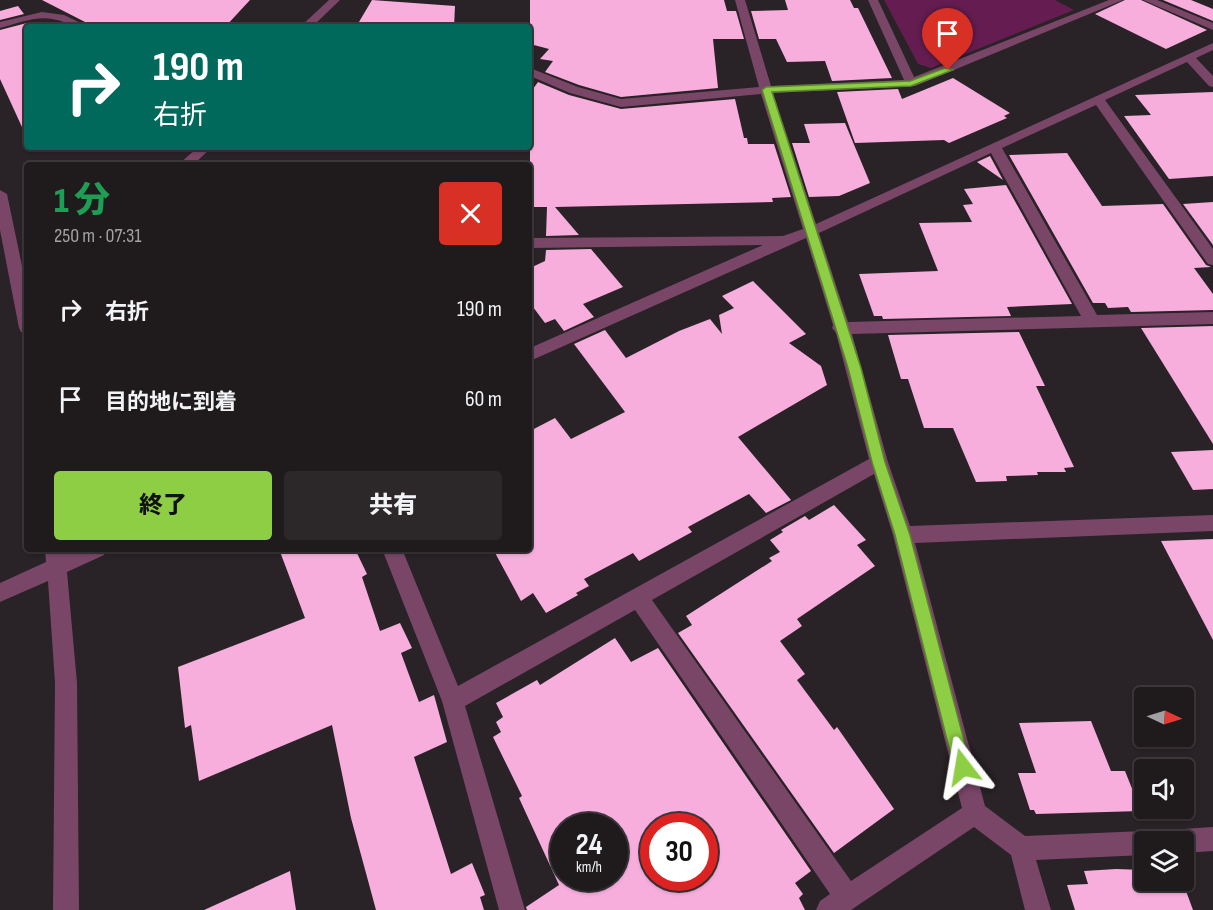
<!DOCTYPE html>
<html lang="ja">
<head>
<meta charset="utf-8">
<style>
  :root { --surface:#1f1a1c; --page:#2c2729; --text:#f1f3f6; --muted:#a1a1a3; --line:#3c383b; --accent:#8dce44 }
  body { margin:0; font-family:"Sofia Sans Condensed","Noto Sans JP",sans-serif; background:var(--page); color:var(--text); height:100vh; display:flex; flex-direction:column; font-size:22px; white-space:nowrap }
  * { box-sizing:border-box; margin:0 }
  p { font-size:20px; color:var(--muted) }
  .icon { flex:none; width:33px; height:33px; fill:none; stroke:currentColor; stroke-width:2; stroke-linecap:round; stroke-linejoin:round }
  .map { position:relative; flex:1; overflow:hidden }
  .side { position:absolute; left:24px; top:162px; width:508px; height:390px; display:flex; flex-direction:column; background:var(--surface); border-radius:6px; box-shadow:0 2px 4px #0004,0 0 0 2px var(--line) }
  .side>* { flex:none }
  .banner { position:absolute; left:24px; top:24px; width:508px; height:126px; border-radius:6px; box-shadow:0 2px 4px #0004,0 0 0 2px var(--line); background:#00695c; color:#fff; overflow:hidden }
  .needle { width:39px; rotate:94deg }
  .controls { position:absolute; left:1134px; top:687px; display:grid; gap:12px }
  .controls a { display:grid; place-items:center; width:60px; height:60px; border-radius:6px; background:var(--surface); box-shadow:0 2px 4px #0004,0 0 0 2px var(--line); font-size:30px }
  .speed { position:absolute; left:550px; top:813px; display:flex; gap:12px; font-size:30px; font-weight:700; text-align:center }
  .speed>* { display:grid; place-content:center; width:78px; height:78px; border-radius:50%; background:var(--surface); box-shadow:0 2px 4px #0004,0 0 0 2px var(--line); line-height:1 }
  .speed small { font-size:15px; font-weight:400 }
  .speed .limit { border:9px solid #d22; background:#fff; color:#111 }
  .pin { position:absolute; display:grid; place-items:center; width:51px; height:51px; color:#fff; margin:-62px -26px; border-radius:50% 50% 50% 0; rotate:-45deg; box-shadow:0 0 6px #0007 }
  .pin .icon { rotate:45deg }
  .me { position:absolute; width:66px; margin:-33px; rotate:346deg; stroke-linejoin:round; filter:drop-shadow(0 0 4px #0008) }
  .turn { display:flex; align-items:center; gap:21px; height:126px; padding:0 30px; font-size:27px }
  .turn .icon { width:78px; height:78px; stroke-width:2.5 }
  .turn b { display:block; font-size:42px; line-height:51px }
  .round { display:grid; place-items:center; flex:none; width:63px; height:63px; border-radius:6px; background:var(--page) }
  .head { display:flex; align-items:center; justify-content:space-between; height:102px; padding:0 30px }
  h1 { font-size:36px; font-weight:800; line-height:45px; color:#1e9e55 }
  .action { display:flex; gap:12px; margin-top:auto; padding:12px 30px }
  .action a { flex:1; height:69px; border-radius:6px; background:var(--accent); color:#111; font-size:24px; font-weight:800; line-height:69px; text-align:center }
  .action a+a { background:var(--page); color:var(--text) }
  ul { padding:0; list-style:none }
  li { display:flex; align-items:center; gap:18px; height:90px; padding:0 30px }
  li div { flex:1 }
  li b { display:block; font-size:22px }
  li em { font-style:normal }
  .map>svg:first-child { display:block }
  .green { fill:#651d51 }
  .building { fill:#f7aedd; fill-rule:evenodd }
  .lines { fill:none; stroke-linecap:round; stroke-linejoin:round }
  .minor { fill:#794668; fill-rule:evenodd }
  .route { fill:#8dce44; stroke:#5c862c; stroke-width:1.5 }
</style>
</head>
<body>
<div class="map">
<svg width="1213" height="910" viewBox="0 0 1213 910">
  <rect width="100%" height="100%" fill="#292226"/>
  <polygon class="green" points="884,0 1055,0 1074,10 931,68 918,64"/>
  <g class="building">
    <polygon points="42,0 250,0 225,27 182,23 178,27 111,24 106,27 87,23"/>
    <polygon points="372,0 455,6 454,27 356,27"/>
    <polygon points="530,0 724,0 727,11 736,11 744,39 713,39 718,88 621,97 579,85 545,72 553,61 540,59 549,49 530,44"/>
    <polygon points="785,0 850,0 854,8 858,8 892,78 832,81 825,61 787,62 776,39 759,39 751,11 788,10"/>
    <polygon points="1125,0 1141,0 1207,30 1166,49 1095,14"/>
    <polygon points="1163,0 1191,0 1213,9 1213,21"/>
    <polygon points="18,6 24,14 0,20 0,11"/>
    <polygon points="27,23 27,138 0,79 0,30"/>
    <polygon points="953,78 1010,113 1004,116 1007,118 949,143 944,140 855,143 837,92 898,89 902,99"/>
    <polygon points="538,82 569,95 621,109 735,99 744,138 747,138 748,144 774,144 791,197 772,198 773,202 555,207 579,235 546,236 547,207 530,207 530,93"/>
    <polygon points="1213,92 1213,176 1169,179 1124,116 1151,115 1135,95"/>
    <polygon points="845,123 870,183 839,196 809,197 792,143 810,143 804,124"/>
    <polygon points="1067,153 1102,206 1163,204 1206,265 1211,267 1194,268 1213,294 1213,310 1131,312 1128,307 1108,308 1105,303 1093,303 1009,155"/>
    <polygon points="990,156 1003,180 977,162"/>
    <polygon points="1006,185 1072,304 1007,307 1011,316 883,319 882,316 874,316 859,274 938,271 919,223 972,222 963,205 973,204 964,189"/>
    <polygon points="1213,202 1213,245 1183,204"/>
    <polygon points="591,249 623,287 583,304 594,317 564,331 555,319 545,323 530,303 530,268 545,261 546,250"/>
    <polygon points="753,281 806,334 789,343 821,366 827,385 738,437 791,500 766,513 749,494 688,527 692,532 639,561 633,553 584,579 589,586 576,593 578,595 546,613 533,593 521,601 493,549 530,549 530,431 555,418 571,439 625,412 574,344 605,330 626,358 679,331 710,319 722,334 719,315 734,308 722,296"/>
    <polygon points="1213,326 1213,444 1141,328"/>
    <polygon points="1019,332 1045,386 1036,386 1074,467 1064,468 1066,472 1037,472 1038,475 1006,476 1007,481 976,482 953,428 924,428 908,379 901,379 888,335"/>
    <polygon points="1213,450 1213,489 1193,490 1171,452"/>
    <polygon points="834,505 866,540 857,545 875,566 797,619 802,626 780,641 805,674 797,680 834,730 837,727 894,809 834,853 678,633 692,625 686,616 772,561 769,558 780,552 770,540 783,532 781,530 805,516 809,520"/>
    <polygon points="1213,539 1213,640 1161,541"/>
    <polygon points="279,549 355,549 367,574 362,577 380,631 400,623 412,648 401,653 419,702 434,695 447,742 414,757 451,874 472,863 485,895 480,897 484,910 376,910 351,818 332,725 199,781 191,725 185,728 178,667 305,618"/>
    <path d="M615,638L631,662L658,648L811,871L795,883L803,894L799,898L805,910H527L526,907L559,885L519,798L522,796L493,737L501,732L496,722L503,717L496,703L537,680L540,685ZM564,826H615V878H564ZM654,826H705V878H654Z"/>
    <polygon points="1091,721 1111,771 1125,771 1141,811 1036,814 1034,810 1030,810 1018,773 1036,773 1019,723"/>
    <polygon points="1116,869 1144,870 1144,880 1182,880 1193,910 1075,910 1067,885 1088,884 1084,871"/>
    <polygon points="290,871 296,910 204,910"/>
  </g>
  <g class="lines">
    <g class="minor">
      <polygon points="329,0 340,0 312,27 300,27"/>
      <path d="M735,0H745L771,86L904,80L868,0H878L914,77L1109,0H1123L915,86L773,93L816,224L1213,43V50L1196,58L1213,76V87L1209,86L1187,62L1105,100L1213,249V265L1208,264L1096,105L1002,148L1097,315L1213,312V324L852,334L888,462L910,526L1213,515V531L915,543L985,806L1025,836L1144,831L1153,834L1155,841L1158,833L1167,830L1213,827V851L1184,853V842H1144V855L1036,860L1051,910H1025L1011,855L974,827L851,910H816L820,901L830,894L635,610L465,706L525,910H499L442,701L382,549H402L458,686L869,459L836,333L832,328L833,325L806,238L530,361V348L763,245L530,248V238L783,236L803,229L761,94L621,107L570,93L530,76V68L578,87L621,99L759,87ZM991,153L1081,316L848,322L819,233ZM874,474L893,535L962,808L851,881L652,600Z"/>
      <polygon points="1143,0 1157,0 1213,23 1213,30"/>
      <path d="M42,12L64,15L89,27C71,27 66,21 52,19C34,16 17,24 0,28V22Z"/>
      <polygon points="198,147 212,147 193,165 178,165"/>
      <polygon points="0,190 7,194 27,290 27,334 21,332 19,328 0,230"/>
      <polygon points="45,549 65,549 65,554 76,549 107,549 104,555 67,572 77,683 79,910 53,910 55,683 48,581 0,602 0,583 46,562"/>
    </g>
  </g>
  <polygon class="route" points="945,68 953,70 911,86 772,92 861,368 885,462 910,535 971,767 969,773 963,776 957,773 954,767 895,535 872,462 848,368 762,90 766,87 910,81"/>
</svg>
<div class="controls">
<a><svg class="needle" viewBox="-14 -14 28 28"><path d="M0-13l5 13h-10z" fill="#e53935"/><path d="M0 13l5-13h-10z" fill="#a1a1a3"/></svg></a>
<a><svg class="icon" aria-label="sound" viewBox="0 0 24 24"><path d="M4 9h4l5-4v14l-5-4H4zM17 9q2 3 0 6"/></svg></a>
<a><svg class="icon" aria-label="layers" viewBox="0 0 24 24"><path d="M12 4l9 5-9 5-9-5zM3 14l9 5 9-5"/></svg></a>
</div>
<div class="speed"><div>24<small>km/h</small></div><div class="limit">30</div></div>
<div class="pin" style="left:948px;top:70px;background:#d93025"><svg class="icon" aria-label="arrive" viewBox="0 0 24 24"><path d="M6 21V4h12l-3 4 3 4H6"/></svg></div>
<svg class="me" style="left:963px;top:767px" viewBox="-20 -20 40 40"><path d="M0-17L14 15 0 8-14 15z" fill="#8dce44" stroke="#fff" stroke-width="4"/></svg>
<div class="banner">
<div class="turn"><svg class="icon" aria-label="right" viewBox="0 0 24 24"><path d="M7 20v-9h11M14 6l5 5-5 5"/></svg><div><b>190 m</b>右折</div></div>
</div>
<section class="side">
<div class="head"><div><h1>1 分</h1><p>250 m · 07:31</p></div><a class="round" style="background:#d93025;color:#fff"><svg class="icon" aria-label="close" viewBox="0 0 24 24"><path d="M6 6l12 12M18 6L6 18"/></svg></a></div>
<ul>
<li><svg class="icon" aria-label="right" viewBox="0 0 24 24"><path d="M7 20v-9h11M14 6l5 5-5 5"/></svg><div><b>右折</b></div><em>190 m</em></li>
<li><svg class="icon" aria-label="arrive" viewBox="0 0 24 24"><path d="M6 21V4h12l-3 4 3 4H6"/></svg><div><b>目的地に到着</b></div><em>60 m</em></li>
</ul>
<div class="action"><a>終了</a><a>共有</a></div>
</section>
</div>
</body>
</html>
